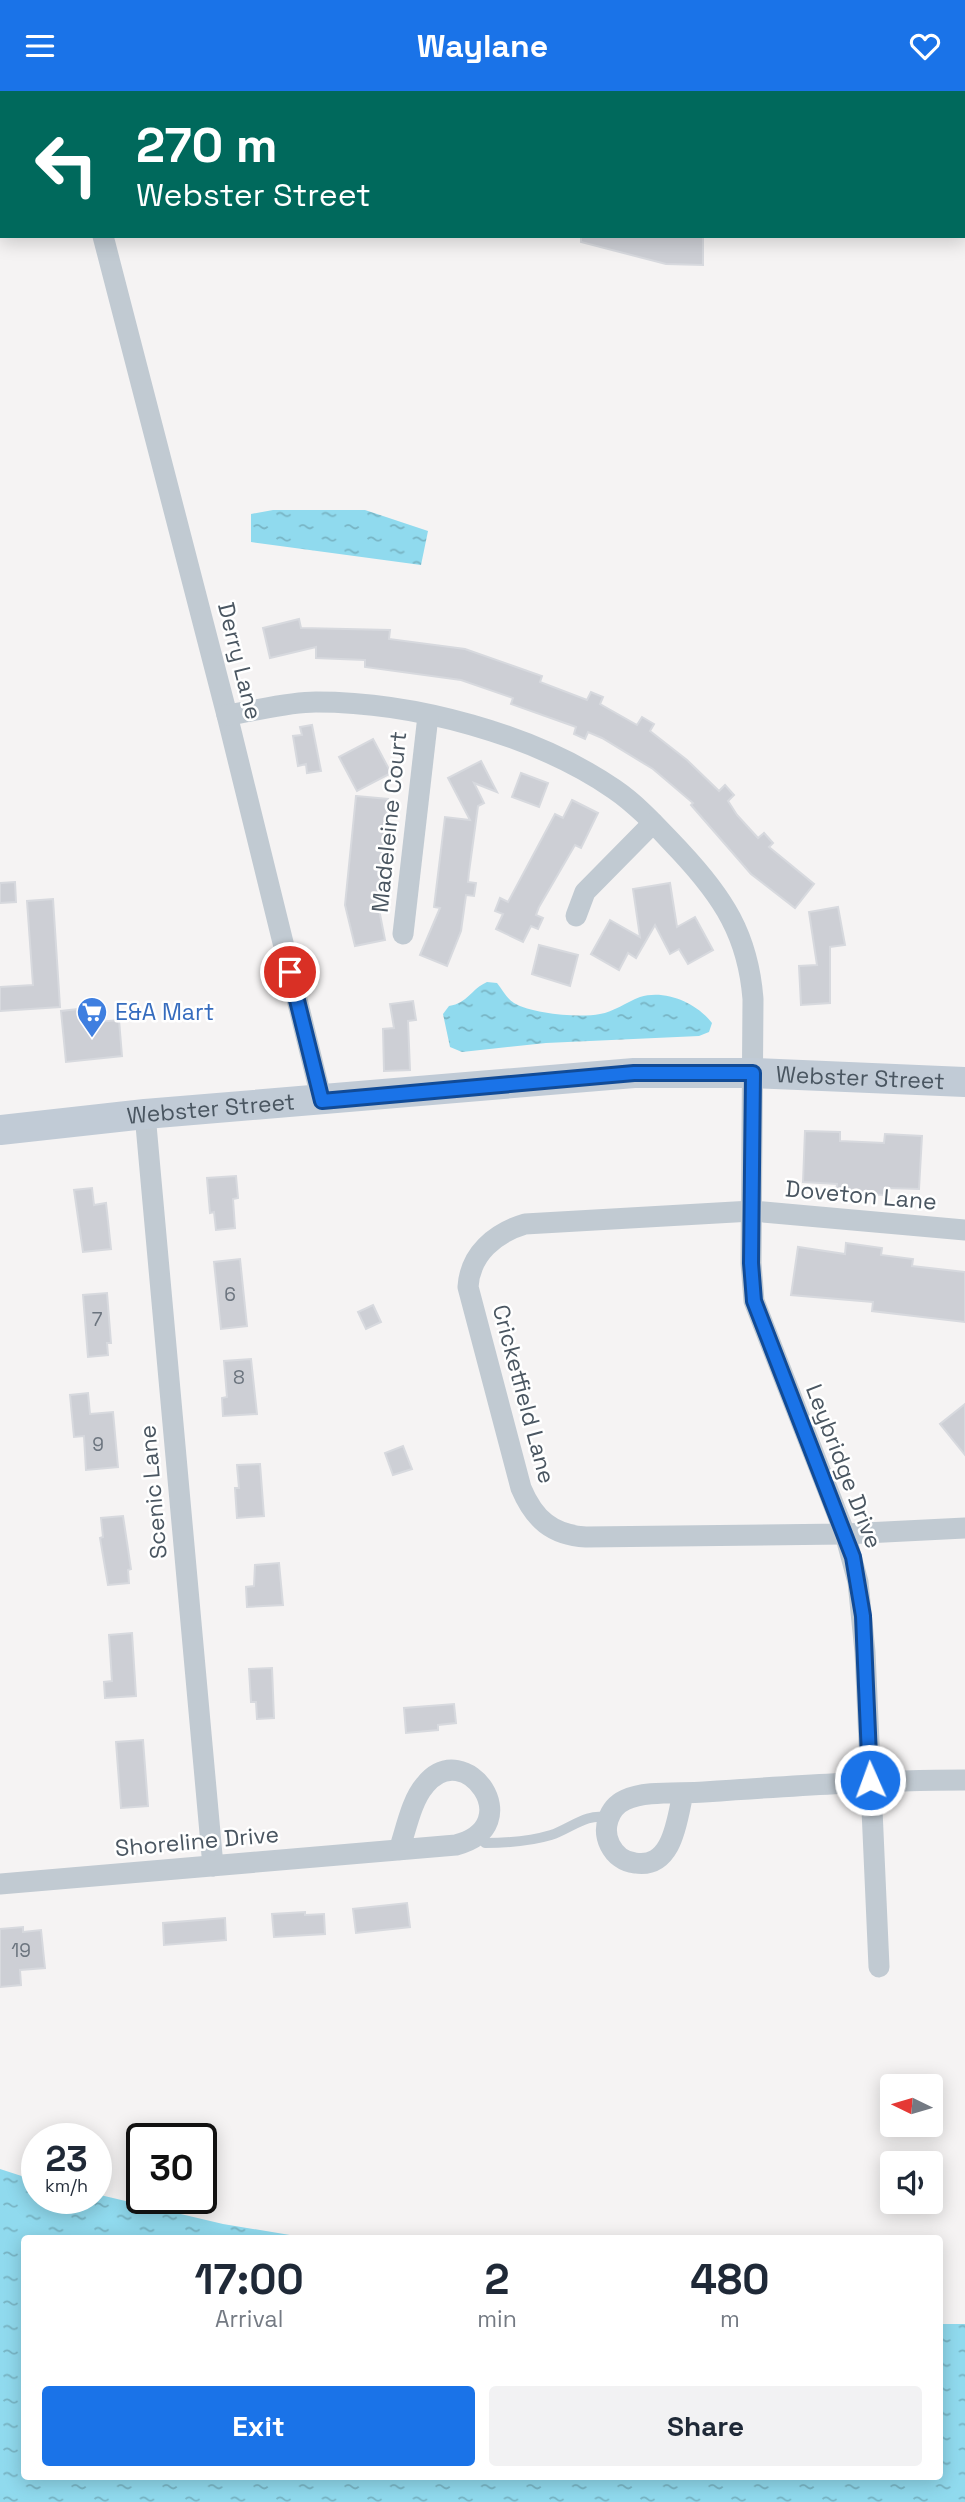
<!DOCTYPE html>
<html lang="en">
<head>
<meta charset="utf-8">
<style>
  :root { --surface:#fff; --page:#f2f2f3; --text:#1f2937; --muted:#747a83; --accent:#1a73e8 }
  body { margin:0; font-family:"Space Grotesk",sans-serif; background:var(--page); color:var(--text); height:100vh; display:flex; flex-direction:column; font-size:26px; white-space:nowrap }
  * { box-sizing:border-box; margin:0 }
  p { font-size:23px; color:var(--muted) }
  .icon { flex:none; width:38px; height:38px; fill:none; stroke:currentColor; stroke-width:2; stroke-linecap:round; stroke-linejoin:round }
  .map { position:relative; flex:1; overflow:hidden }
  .drawer { position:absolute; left:21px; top:2144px; width:922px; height:245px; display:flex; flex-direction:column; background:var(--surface); border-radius:7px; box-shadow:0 4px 18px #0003 }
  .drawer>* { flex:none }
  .top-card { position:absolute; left:0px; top:0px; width:966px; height:147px; box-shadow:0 4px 18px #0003; background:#00695c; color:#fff; overflow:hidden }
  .needle { width:46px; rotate:275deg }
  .tools { position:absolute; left:880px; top:1983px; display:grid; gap:14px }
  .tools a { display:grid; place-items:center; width:63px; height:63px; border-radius:7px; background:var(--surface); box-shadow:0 4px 18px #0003; font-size:35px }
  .speed { position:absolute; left:21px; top:2032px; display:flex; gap:14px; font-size:35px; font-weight:700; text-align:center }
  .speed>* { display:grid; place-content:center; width:91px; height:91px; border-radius:50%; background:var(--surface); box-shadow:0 4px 18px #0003; line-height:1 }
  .speed small { font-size:18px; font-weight:400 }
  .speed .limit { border:4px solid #111; border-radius:10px; background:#fff; color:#111 }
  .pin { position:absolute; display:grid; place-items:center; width:60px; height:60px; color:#fff; margin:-30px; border:4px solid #fff; border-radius:50%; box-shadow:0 2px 7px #0007 }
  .me { position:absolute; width:77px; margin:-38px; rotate:358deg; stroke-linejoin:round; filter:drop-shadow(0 0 5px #0008) }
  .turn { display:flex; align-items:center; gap:24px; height:147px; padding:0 21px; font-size:32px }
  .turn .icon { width:91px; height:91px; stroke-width:2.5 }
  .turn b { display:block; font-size:49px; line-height:60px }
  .eta { display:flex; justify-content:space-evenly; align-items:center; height:119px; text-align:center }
  .eta b { font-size:42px; font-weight:600; line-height:49px }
  .button { display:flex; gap:14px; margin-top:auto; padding:14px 21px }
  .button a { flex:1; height:80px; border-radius:7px; background:var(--accent); color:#fff; font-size:28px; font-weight:600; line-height:80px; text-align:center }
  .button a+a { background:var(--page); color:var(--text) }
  header { display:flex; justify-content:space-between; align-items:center; height:91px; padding:0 21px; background:var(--accent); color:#fff; font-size:32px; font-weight:600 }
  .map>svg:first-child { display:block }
  .water { fill:url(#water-ripples) }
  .building { fill:#cdcfd5; stroke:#d7d9de; stroke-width:2 }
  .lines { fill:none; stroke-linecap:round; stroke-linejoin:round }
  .service { stroke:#c1cad2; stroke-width:10 }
  .minor { stroke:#c1cad2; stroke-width:21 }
  .secondary { stroke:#c1cbd6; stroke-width:30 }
  .route-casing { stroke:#114b97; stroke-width:18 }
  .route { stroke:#1a73e8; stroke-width:12 }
  .labels { text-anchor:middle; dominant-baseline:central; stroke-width:5; stroke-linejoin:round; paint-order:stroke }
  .number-label { font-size:19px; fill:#6b747e }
  .street-label { font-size:23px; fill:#4a5661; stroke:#fff }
  .shop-label { font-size:23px; fill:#366cbe; stroke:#fff; text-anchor:start }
</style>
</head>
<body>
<header><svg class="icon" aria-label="menu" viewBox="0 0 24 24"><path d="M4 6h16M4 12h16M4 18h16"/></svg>Waylane<svg class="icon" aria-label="heart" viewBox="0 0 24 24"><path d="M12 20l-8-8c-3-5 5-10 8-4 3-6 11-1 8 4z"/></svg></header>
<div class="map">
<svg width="965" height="2411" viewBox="0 0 965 2411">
  <defs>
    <pattern id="water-ripples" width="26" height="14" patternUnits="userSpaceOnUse" patternTransform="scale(1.75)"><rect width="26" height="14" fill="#90daee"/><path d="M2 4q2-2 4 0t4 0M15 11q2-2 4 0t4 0" fill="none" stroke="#78b4c4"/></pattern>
  </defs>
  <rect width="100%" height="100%" fill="#f5f3f3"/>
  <g class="water">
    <polygon points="273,419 365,419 428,440 421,474 251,451 251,423"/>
    <path d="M487,891L497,892C502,898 507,908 514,912C533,923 579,927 600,923C613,921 627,911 640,906C665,898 697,912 712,932L709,941L699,945L546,952L462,961L450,956L443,923L449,915C468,912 471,898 487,891Z"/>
    <polygon points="0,2078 37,2090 37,2107 96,2107 96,2103 223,2133 308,2147 24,2147 24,2385 940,2385 940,2233 965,2233 965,2411 0,2411"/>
  </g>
  <g class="building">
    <polygon points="581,145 703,145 703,174 666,173 581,151"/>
    <polygon points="299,528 301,537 390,539 389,548 465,558 542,585 540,591 587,609 591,601 603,606 600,613 637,634 642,626 654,633 650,640 687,669 719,700 725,694 734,704 728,710 737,724 758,747 764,742 773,752 769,756 814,793 795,817 751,783 691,714 693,712 653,678 602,647 588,641 585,648 574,643 576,636 511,613 513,607 461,589 365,576 365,569 316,567 316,556 270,567 263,537"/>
    <polygon points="312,634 321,680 307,682 306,673 298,675 293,645 302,644 300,636"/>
    <polygon points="373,648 391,682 357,700 339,666"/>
    <polygon points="481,670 497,701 474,692 484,712 478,715 469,781 468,791 476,792 474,805 466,804 461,840 447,875 420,864 440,817 434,816 445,726 470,729 448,687"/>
    <polygon points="521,682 548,692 539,716 512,706"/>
    <polygon points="356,705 388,708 378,813 385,849 355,855 345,814"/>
    <polygon points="572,709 598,722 581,757 575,754 539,816 536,824 543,827 538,838 531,835 523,851 496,838 503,823 495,820 500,807 508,811 555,723 563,727"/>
    <polygon points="15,791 16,811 0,812 0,792"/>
    <polygon points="670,792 677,836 695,826 713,859 688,873 679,858 670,863 655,834 636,867 628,862 619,879 591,863 610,829 640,846 633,798"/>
    <polygon points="53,808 60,916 0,920 0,896 33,894 27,810"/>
    <polygon points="838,816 845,854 830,856 830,912 801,914 799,875 817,874 809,821"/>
    <polygon points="539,854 578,864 570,895 532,883"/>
    <polygon points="413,910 416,929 408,930 410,979 384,980 383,938 394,937 390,913"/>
    <polygon points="96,916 98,931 119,929 122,965 66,971 61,920"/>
    <polygon points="805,1040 840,1041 840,1050 884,1052 885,1043 922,1045 919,1098 886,1097 886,1104 836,1102 837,1093 803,1091"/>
    <polygon points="236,1085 238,1107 233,1108 235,1137 216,1139 214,1121 210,1122 207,1087"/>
    <polygon points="92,1097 94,1114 106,1112 111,1158 83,1161 74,1099"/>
    <polygon points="846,1152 882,1157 881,1164 913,1168 912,1175 965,1181 965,1231 872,1220 873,1211 791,1204 798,1156 845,1163"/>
    <polygon points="240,1168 247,1235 221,1238 214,1171"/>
    <polygon points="107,1202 111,1252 107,1252 108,1264 88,1266 83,1204"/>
    <polygon points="373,1214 381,1231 366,1238 358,1221"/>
    <polygon points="251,1268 257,1323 223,1325 222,1307 227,1306 224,1270"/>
    <polygon points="88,1302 90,1323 113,1321 118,1376 86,1379 84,1345 74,1346 70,1304"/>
    <polygon points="965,1313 965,1364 940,1333"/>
    <polygon points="403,1355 412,1378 393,1384 385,1362"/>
    <polygon points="260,1373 264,1425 237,1427 235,1397 239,1397 237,1374"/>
    <polygon points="123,1425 131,1478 128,1479 129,1492 108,1494 100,1447 103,1446 101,1427"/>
    <polygon points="279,1472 283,1514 247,1516 246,1496 254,1495 255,1474"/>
    <polygon points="132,1542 136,1605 105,1607 104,1591 112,1590 109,1544"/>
    <polygon points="272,1577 274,1627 257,1628 256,1611 251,1611 249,1578"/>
    <polygon points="454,1613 456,1632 438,1634 438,1639 406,1642 404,1617"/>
    <polygon points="143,1649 148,1715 121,1717 116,1651"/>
    <polygon points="407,1812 410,1836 356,1842 353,1818"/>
    <polygon points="305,1821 305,1824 324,1823 325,1843 274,1846 272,1823"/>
    <polygon points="225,1827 226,1849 164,1854 163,1832"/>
    <polygon points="23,1836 23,1841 41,1839 45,1877 20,1879 21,1894 0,1896 0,1838"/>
  </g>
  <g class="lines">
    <path class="service" d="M478,1744L485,1752C506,1752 531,1750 551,1744C570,1738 587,1721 608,1727"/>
    <g class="minor">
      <polyline points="19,0 20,2"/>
      <polyline points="647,0 648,2"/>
      <polyline points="452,2 455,0"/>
      <polyline points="103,145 227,624 322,1010"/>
      <path d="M227,624C256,620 287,611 316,611C413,611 534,643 614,698C639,715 659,738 680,760C723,806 748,844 753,908L751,1172L754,1210L845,1443L858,1491L865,1561L879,1876"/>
      <polyline points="576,825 585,801 653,732"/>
      <polyline points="403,843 428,625"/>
      <polyline points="145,1023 213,1775"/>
      <path d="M965,1139L752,1120L525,1133C495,1142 470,1163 468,1196L521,1397C534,1428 552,1444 586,1446L845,1443L965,1437"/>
      <path d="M683,1702C677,1729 673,1778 635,1772C624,1771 615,1764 610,1754C602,1738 608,1717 625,1709C646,1699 681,1703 704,1701C791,1695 878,1689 965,1689"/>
      <path d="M0,1793L456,1754C530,1735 465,1644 425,1694C411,1710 406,1739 399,1759"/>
    </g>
    <path class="secondary" id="s1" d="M0,1039L145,1023L634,982H753L965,991"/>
  </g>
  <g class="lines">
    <g class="route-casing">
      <polyline id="route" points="290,881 322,1010 634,982 753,982 751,1172 754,1210 853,1466 863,1525 870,1689"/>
    </g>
    <use href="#route" class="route"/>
  </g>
  <defs>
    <g id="supermarket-pin" transform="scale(1.575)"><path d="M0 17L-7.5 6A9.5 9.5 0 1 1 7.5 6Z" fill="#3f7fe0" stroke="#fff"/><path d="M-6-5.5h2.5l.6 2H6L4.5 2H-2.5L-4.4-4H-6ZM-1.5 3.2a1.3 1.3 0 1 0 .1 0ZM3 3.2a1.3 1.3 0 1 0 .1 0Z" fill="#fff"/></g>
  </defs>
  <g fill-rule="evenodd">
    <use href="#supermarket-pin" x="92" y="921"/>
  </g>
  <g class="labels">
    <g class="number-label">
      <text x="230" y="1203">6</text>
      <text x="97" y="1228">7</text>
      <text x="239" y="1286">8</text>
      <text x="98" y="1353">9</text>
      <text x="21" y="1859">19</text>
    </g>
    <g class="street-label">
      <text transform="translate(240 570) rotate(76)">Derry Lane</text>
      <text transform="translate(389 731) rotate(-84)">Madeleine Court</text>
      <text stroke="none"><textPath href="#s1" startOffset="863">Webster Street</textPath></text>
      <text stroke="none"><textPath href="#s1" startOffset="212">Webster Street</textPath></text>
      <text transform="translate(861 1104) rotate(5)">Doveton Lane</text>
      <text transform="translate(524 1303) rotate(75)">Cricketfield Lane</text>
      <text transform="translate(844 1375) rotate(69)">Leybridge Drive</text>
      <text transform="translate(153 1401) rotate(-95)">Scenic Lane</text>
      <text transform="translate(197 1750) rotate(-5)">Shoreline Drive</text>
    </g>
    <g class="shop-label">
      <text x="115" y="921">E&amp;A Mart</text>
    </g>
  </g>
</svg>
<div class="tools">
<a><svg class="needle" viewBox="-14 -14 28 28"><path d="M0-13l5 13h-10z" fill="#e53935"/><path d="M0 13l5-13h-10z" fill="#747a83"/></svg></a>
<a><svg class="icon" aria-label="sound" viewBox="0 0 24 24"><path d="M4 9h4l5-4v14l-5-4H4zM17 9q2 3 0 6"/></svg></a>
</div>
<div class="speed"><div>23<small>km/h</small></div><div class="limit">30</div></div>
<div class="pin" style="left:290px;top:881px;background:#d93025"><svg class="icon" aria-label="arrive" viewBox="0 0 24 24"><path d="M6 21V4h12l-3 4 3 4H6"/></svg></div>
<svg class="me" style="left:870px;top:1689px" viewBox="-20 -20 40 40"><circle r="17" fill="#1a73e8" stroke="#fff" stroke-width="3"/><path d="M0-11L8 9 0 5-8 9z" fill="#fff"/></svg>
<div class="top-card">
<div class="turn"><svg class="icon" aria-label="left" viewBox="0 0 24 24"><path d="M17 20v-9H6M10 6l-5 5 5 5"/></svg><div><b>270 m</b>Webster Street</div></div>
</div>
<section class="drawer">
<div class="eta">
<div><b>17:00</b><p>Arrival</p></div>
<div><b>2</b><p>min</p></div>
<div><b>480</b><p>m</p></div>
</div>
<div class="button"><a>Exit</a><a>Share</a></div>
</section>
</div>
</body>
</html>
